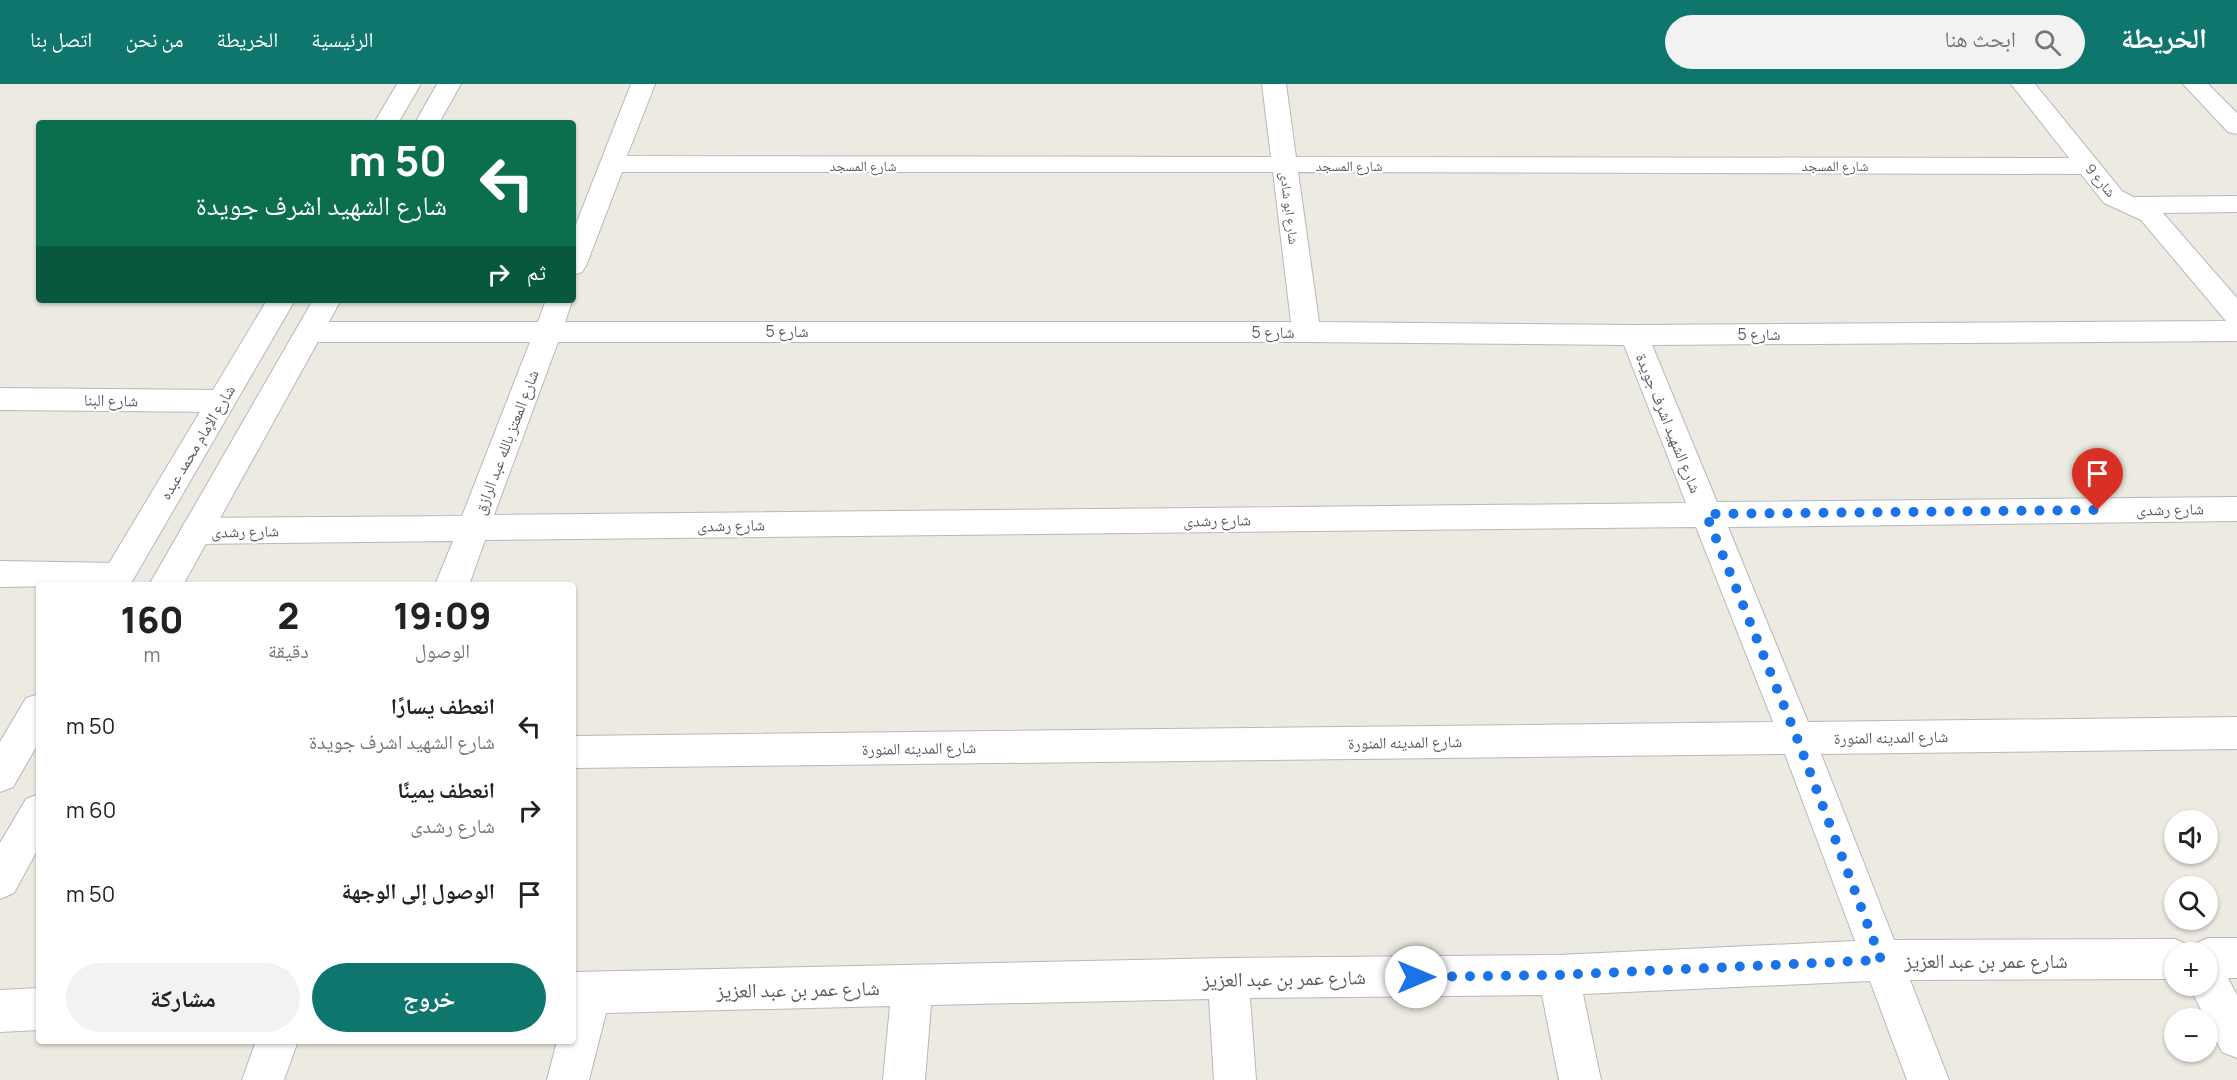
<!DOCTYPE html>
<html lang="ar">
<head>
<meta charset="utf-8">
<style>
  :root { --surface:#fff; --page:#f2f2f2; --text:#222; --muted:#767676; --accent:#0f766e }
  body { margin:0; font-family:Manrope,"Noto Naskh Arabic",sans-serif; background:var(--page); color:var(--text); direction:rtl; height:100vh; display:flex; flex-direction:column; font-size:22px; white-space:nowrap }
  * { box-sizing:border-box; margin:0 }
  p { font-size:20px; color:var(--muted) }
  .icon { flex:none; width:33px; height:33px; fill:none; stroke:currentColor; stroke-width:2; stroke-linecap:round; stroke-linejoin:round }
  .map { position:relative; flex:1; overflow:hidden; direction:ltr }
  .panel { position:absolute; left:36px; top:498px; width:540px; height:462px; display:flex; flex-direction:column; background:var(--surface); border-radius:6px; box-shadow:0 2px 4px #0004; direction:rtl }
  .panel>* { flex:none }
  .banner { position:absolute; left:36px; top:36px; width:540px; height:183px; border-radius:6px; box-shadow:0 2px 4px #0004; direction:rtl; background:#0b6e4f; color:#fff; overflow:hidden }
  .controls { position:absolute; left:2164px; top:726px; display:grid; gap:12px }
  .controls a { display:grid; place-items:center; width:54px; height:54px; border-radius:50%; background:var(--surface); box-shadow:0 2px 4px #0004; font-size:30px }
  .pin { position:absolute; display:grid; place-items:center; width:51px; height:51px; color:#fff; margin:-62px -26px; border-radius:50% 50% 50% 0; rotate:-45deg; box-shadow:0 0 6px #0007 }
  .pin .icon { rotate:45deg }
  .me { position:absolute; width:66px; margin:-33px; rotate:90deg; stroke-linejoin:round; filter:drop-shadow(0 0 4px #0008) }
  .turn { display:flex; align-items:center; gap:21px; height:126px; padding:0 30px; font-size:27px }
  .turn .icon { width:78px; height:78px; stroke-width:2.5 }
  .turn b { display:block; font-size:42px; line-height:51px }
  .then { display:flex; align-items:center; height:57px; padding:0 30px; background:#0003; gap:12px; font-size:22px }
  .eta { display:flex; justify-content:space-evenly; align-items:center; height:102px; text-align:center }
  .eta b { font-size:36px; font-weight:800; line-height:42px }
  .cta { display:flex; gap:12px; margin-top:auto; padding:12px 30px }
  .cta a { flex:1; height:69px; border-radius:36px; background:var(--accent); color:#fff; font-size:24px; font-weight:800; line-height:69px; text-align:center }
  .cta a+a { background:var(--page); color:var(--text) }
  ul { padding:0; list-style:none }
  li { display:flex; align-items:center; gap:18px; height:84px; padding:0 30px }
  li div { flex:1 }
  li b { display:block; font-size:22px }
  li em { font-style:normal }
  header { display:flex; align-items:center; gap:36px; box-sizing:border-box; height:84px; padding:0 30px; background:var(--accent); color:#fff }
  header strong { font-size:28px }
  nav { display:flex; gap:33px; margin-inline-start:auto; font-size:21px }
  .search { width:420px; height:54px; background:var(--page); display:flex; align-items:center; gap:15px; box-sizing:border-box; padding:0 21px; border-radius:33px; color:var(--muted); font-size:22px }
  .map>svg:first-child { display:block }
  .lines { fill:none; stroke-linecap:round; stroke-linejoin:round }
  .street-casing { stroke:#b6b8bd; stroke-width:2 }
  .secondary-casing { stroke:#b4b7bd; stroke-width:2 }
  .street { fill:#fff; fill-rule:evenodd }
  .secondary { fill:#fff; fill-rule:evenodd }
  .route { stroke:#1a73e8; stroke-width:10; stroke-dasharray:0 18 }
  .labels { text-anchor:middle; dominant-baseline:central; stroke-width:4.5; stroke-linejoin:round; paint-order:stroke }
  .far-street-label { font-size:14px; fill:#595d61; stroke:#fff }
  .street-label { font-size:16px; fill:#595d61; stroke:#fff }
  .near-street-label { font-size:20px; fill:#595d61; stroke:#fff }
</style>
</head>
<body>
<header>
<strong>الخريطة</strong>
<div class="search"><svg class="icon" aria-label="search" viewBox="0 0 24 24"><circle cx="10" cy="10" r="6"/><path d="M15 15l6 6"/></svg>ابحث هنا</div>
<nav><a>الرئيسية</a><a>الخريطة</a><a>من نحن</a><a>اتصل بنا</a></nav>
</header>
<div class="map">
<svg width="2237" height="996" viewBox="0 0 2237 996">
  <rect width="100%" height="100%" fill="#eceae1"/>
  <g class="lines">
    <g class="street-casing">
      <g id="street">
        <path d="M631,0H655L627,72L1271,73L1262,0H1286L1296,73L2069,74L2011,0H2035L2122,107L2133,113L2237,112V128L2163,129L2237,214V257L1652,261L1717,418L2237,413V437L1728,443L1808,638L2237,633V665L1821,670L1894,856L2175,855L2189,861L2191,866L2194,860L2208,854H2237V894H2228L2237,911V974L2222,968L2208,940V934H2205L2189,902H2208V868H2175V895L1910,896L1949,996H1907L1870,897L1583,910L1601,996H1559L1542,911L1250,914L1256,996H1214L1209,915L931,921L925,996H883L890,922L606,929L589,996H547L557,957H573V888L1228,874L1558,871L1855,857L1785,670L573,684V652L1773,638L1696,443L485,456L469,501H435L453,457L196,460L185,456L180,447L185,438L196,434L462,432L530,258H309L299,255L295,248L299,241L309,238H538L546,216L573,215L565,238H1291L1273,88H622L586,182L582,188L573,191V148ZM1298,88L2081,90L2104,119L2141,136L2226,237L1634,241L1319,238ZM558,258H1306L1624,261L1686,419L494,431Z"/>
        <polygon points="2183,0 2208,0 2237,29 2237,50 2228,48"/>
        <polygon points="0,304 221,306 231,309 236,317 231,325 221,328 0,326"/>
        <polygon points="0,477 118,479 130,483 134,492 130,501 0,503"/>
        <polygon points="39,904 39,946 0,948 0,906"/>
        <polygon points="256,957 298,957 284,996 242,996"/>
      </g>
    </g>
    <g class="secondary-casing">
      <g id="secondary">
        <polygon points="397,0 421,0 398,39 374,39"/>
        <polygon points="437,0 461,0 439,39 415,39"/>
        <polygon points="267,216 295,216 130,501 96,501"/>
        <polygon points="313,216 341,216 183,501 149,501"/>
        <polygon points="39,610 39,658 13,703 0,708 0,658 26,614"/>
        <polygon points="39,710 39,763 14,809 0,815 0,759 26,715"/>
      </g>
    </g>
    <use href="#street" class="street"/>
    <use href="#secondary" class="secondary"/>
  </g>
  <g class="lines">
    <polyline class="route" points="1416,893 1558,891 1881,876 1797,654 1706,430 2098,426"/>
  </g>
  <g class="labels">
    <g class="far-street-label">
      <text x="863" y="81">شارع المسجد</text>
      <text x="1349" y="81">شارع المسجد</text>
      <text x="1835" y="81">شارع المسجد</text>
      <text transform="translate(2101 96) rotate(50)">شارع 9</text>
      <text transform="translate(1290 124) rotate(83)">شارع ابو شادى</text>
    </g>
    <g class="street-label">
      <text x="787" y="247">شارع 5</text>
      <text x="1273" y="248">شارع 5</text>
      <text x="1759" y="250">شارع 5</text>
      <text transform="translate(111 316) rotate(1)">شارع البنا</text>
      <text transform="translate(1669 339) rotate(68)">شارع الشهيد اشرف جويدة</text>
      <text transform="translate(197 358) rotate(-59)">شارع الإمام محمد عبده</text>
      <text transform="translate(506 358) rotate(-69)">شارع المعتز بالله عبد الرازق</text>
      <text transform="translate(2170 425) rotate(-1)">شارع رشدى</text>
      <text transform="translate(1217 436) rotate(-1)">شارع رشدى</text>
      <text transform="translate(731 441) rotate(-1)">شارع رشدى</text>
      <text transform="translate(245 447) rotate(-1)">شارع رشدى</text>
      <text transform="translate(1891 653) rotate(-1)">شارع المدينه المنورة</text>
      <text transform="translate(1405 658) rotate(-1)">شارع المدينه المنورة</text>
      <text transform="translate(919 664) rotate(-1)">شارع المدينه المنورة</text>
    </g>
    <g class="near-street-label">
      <text x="1986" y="876">شارع عمر بن عبد العزيز</text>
      <text transform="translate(1284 894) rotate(-1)">شارع عمر بن عبد العزيز</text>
      <text transform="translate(798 905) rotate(-1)">شارع عمر بن عبد العزيز</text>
    </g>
  </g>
</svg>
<div class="controls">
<a><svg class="icon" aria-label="sound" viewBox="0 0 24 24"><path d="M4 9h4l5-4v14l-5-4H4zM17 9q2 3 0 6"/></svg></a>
<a><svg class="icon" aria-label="search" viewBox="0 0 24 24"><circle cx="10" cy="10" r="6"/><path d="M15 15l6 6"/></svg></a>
<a>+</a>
<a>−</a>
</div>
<div class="pin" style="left:2098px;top:426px;background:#d93025"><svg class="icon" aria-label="arrive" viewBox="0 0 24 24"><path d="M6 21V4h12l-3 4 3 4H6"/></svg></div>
<svg class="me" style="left:1416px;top:893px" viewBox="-20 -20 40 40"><circle r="19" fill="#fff"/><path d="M0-13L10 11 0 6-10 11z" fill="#1a73e8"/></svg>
<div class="banner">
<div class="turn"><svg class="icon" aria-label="left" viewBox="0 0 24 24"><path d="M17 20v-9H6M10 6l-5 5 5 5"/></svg><div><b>50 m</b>شارع الشهيد اشرف جويدة</div></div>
<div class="then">ثم<svg class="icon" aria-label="right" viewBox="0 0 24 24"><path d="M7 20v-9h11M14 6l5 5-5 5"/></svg></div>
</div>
<section class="panel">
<div class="eta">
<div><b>19:09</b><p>الوصول</p></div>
<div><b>2</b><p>دقيقة</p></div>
<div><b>160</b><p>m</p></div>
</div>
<ul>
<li><svg class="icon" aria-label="left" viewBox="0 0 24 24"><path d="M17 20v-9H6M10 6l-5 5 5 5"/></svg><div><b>انعطف يسارًا</b><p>شارع الشهيد اشرف جويدة</p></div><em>50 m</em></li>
<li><svg class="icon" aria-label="right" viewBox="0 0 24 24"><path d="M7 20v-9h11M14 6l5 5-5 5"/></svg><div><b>انعطف يمينًا</b><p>شارع رشدى</p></div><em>60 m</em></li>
<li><svg class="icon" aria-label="arrive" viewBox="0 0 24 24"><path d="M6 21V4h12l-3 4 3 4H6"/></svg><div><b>الوصول إلى الوجهة</b></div><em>50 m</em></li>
</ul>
<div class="cta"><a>خروج</a><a>مشاركة</a></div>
</section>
</div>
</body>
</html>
